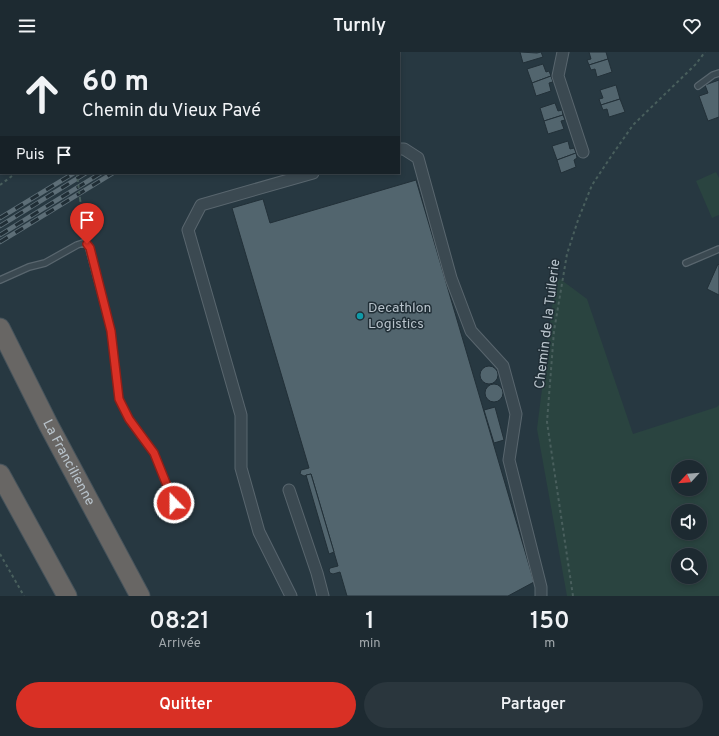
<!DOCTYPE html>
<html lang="fr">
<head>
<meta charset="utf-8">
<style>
  :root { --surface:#1d2a31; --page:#2a363d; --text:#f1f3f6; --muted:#a0a7ab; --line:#3b464d; --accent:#d93025 }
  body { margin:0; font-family:Overpass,sans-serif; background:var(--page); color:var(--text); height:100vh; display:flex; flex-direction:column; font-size:15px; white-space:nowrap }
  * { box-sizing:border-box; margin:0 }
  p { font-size:13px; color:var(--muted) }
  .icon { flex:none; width:22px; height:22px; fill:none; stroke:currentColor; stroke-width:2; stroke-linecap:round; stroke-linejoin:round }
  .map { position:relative; height:544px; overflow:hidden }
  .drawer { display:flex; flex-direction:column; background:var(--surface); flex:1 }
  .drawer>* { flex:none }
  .top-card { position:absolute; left:0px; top:0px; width:400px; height:122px; box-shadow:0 2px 6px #0003,0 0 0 1px var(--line); background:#1d2a31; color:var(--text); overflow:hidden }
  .needle { width:26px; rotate:244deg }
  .tools { position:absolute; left:671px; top:408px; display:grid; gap:8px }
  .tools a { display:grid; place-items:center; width:36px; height:36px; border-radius:50%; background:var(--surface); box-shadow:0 2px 6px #0003,0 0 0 1px var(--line); font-size:20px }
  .pin { position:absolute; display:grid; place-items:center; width:34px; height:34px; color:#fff; margin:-41px -17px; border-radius:50% 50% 50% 0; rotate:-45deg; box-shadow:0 0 4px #0007 }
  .pin .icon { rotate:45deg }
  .me { position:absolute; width:44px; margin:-22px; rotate:338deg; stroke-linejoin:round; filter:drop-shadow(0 0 3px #0008) }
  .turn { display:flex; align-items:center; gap:14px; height:84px; padding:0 16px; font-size:18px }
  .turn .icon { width:52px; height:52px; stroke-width:2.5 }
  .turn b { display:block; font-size:28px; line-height:34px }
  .then { display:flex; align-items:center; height:38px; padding:0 16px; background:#0003; gap:8px; font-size:15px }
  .eta { display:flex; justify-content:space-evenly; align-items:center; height:68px; text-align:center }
  .eta b { font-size:24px; font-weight:600; line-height:28px }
  .button { display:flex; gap:8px; margin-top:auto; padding:8px 16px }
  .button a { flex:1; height:46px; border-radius:24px; background:var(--accent); color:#fff; font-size:16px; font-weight:600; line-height:46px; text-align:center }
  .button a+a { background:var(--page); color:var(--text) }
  header { display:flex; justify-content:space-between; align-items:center; height:52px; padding:0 16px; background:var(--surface); font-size:18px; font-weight:600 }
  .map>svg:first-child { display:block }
  .green { fill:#2a4440; fill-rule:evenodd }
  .building { fill:#52656e; stroke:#223038 }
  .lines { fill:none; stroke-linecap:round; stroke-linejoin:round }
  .service-casing { stroke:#59666e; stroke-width:8 }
  .minor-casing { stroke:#59666e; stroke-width:13 }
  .trunk-casing { stroke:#46535b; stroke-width:21 }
  .path { stroke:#495f5d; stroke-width:2; stroke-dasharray:3 3; stroke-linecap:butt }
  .service { stroke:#3b4951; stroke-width:5.5 }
  .minor { stroke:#3b4951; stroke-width:11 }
  .trunk { stroke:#686664; stroke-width:19 }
  .rail-casing { stroke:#5d6e77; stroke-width:4.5 }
  .rail { stroke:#202e36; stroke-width:3; stroke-dasharray:9; stroke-linecap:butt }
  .path-bridge { stroke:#495f5d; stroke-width:2; stroke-dasharray:3 3; stroke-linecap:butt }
  .route-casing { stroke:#8d1f18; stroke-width:10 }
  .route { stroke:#d93025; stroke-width:7 }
  .culture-dot { fill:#0f9aa8; stroke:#202e36; stroke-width:1.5 }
  .labels { text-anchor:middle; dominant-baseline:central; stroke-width:3; stroke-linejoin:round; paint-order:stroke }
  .poi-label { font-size:14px; fill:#b8c3cb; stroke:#202e36; text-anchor:start }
  .street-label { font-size:14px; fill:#b8c3cb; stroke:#202e36 }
</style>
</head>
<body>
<header><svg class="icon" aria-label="menu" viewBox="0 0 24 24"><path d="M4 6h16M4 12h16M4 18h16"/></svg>Turnly<svg class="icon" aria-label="heart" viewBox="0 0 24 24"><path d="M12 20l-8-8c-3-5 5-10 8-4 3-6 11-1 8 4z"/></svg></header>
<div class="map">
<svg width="719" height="544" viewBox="0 0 719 544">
  <rect width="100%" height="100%" fill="#273841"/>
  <g class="green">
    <polygon points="716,120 719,126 719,163 712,166 696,129"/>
    <path d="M556,224L587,247L633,382L717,355L719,353V544H567L537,377ZM678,415H700V437H678ZM678,459H700V481H678ZM678,503H700V525H678Z"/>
  </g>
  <g class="building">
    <polygon points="520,0 537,1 541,0 543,5 523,11"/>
    <polygon points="589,0 606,0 608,7 589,13 587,8 591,7"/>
    <polygon points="608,7 612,20 597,25 595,17 591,18 589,13"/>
    <polygon points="543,12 546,20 549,19 551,24 532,31 527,17"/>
    <polygon points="551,24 553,30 549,31 551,39 536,44 532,31"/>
    <polygon points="719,28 719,65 708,69 699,44 708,41 705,33"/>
    <polygon points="616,33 620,47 601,53 599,47 603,46 600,38"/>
    <polygon points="620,47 625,60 609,65 607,57 603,58 601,53"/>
    <polygon points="555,51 558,59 562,58 563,63 544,69 540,56"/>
    <polygon points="563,63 565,68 561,69 564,77 548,82 544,69"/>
    <polygon points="568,89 570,97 574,96 576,101 557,108 552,94"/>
    <polygon points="576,101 577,106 574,108 576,115 561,121 557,108"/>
    <polygon points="416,128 534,530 508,544 347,544 340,520 333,522 330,521 329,518 330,516 338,514 311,422 304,424 300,422 301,418 309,416 232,156 263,147 270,171"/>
    <polygon points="718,212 719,213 719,243 707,237"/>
    <circle cx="489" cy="323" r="9"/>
    <circle cx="494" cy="341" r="9"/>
    <polygon points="495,355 504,388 494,391 484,358"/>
    <polygon points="311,422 334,500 329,502 306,423"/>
  </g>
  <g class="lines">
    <g class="service-casing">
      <g id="service">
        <polyline points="698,34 713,23 719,21"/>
        <polyline points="686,211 719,197"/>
        <polyline points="0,228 29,215 45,211 77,193 83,191 88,193 111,279 119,347 129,367 154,401 174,451"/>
      </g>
    </g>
    <g class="minor-casing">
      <g id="minor">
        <polyline points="56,0 56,1"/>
        <polyline points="563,0 558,24 583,100"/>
        <polyline points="122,1 124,0"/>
        <polyline points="399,97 404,97 418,106 451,226 471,279 503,314 516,362 509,408 541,535 541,544"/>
        <polyline points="289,438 317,521 323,544"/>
        <polyline points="291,544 259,480 241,416 241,363 188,178 201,153 313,121"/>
      </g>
    </g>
    <g class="trunk-casing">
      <g id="trunk">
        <path id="s1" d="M0,276L48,372L140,544"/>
        <polyline points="0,422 67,544"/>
      </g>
    </g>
    <g class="path">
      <polyline points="0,133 16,121"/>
      <polyline points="80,147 86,183"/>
      <polyline points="0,502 24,544"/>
      <polyline points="573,544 547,370 554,279 567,202 578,168 592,133 612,103 633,73 696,12 705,0"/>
    </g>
    <use href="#service" class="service"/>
    <use href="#minor" class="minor"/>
    <use href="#trunk" class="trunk"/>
    <g class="rail-casing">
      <g id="rail">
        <polyline points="266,1 268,0"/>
        <polyline points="280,1 282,0"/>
        <polyline points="296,1 298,0"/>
        <polyline points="308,1 310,0"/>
        <polyline points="0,166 74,121"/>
        <polyline points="0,174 86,121"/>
        <polyline points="0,183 101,121"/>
        <polyline points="0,190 113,121"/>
      </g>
    </g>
    <use href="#rail" class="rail"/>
    <polyline class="path-bridge" points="77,121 80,147"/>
  </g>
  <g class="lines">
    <g class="route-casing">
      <polyline id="route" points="87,192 90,196 111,279 119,347 129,367 154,401 174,451"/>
    </g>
    <use href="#route" class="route"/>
  </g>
  <circle class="culture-dot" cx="360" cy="264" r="4"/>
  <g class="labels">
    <g class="poi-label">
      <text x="368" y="256">Decathlon<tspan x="368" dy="16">Logistics</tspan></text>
    </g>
    <g class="street-label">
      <text transform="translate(548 272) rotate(-83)">Chemin de la Tuilerie</text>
      <text stroke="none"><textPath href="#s1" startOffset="151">La Francilienne</textPath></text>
    </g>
  </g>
</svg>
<div class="tools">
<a><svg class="needle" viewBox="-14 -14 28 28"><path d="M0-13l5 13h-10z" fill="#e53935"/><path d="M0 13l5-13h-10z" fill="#a0a7ab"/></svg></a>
<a><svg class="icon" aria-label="sound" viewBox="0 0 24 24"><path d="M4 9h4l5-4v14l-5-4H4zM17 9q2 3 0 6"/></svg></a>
<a><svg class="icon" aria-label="search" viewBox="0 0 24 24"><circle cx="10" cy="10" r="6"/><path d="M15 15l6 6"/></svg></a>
</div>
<div class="pin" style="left:87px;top:192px;background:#d93025"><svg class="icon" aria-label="arrive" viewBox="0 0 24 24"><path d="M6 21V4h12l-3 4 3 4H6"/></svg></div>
<svg class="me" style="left:174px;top:451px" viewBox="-20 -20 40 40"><circle r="17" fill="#d93025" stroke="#fff" stroke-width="3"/><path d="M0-11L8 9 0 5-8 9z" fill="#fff"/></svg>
<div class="top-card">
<div class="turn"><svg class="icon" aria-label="ahead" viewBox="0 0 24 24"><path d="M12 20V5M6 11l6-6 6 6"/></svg><div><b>60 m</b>Chemin du Vieux Pavé</div></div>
<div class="then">Puis<svg class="icon" aria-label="arrive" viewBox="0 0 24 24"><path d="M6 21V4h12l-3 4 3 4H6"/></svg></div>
</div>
</div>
<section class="drawer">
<div class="eta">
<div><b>08:21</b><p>Arrivée</p></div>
<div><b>1</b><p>min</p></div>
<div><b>150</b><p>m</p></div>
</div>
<div class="button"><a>Quitter</a><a>Partager</a></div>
</section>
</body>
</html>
